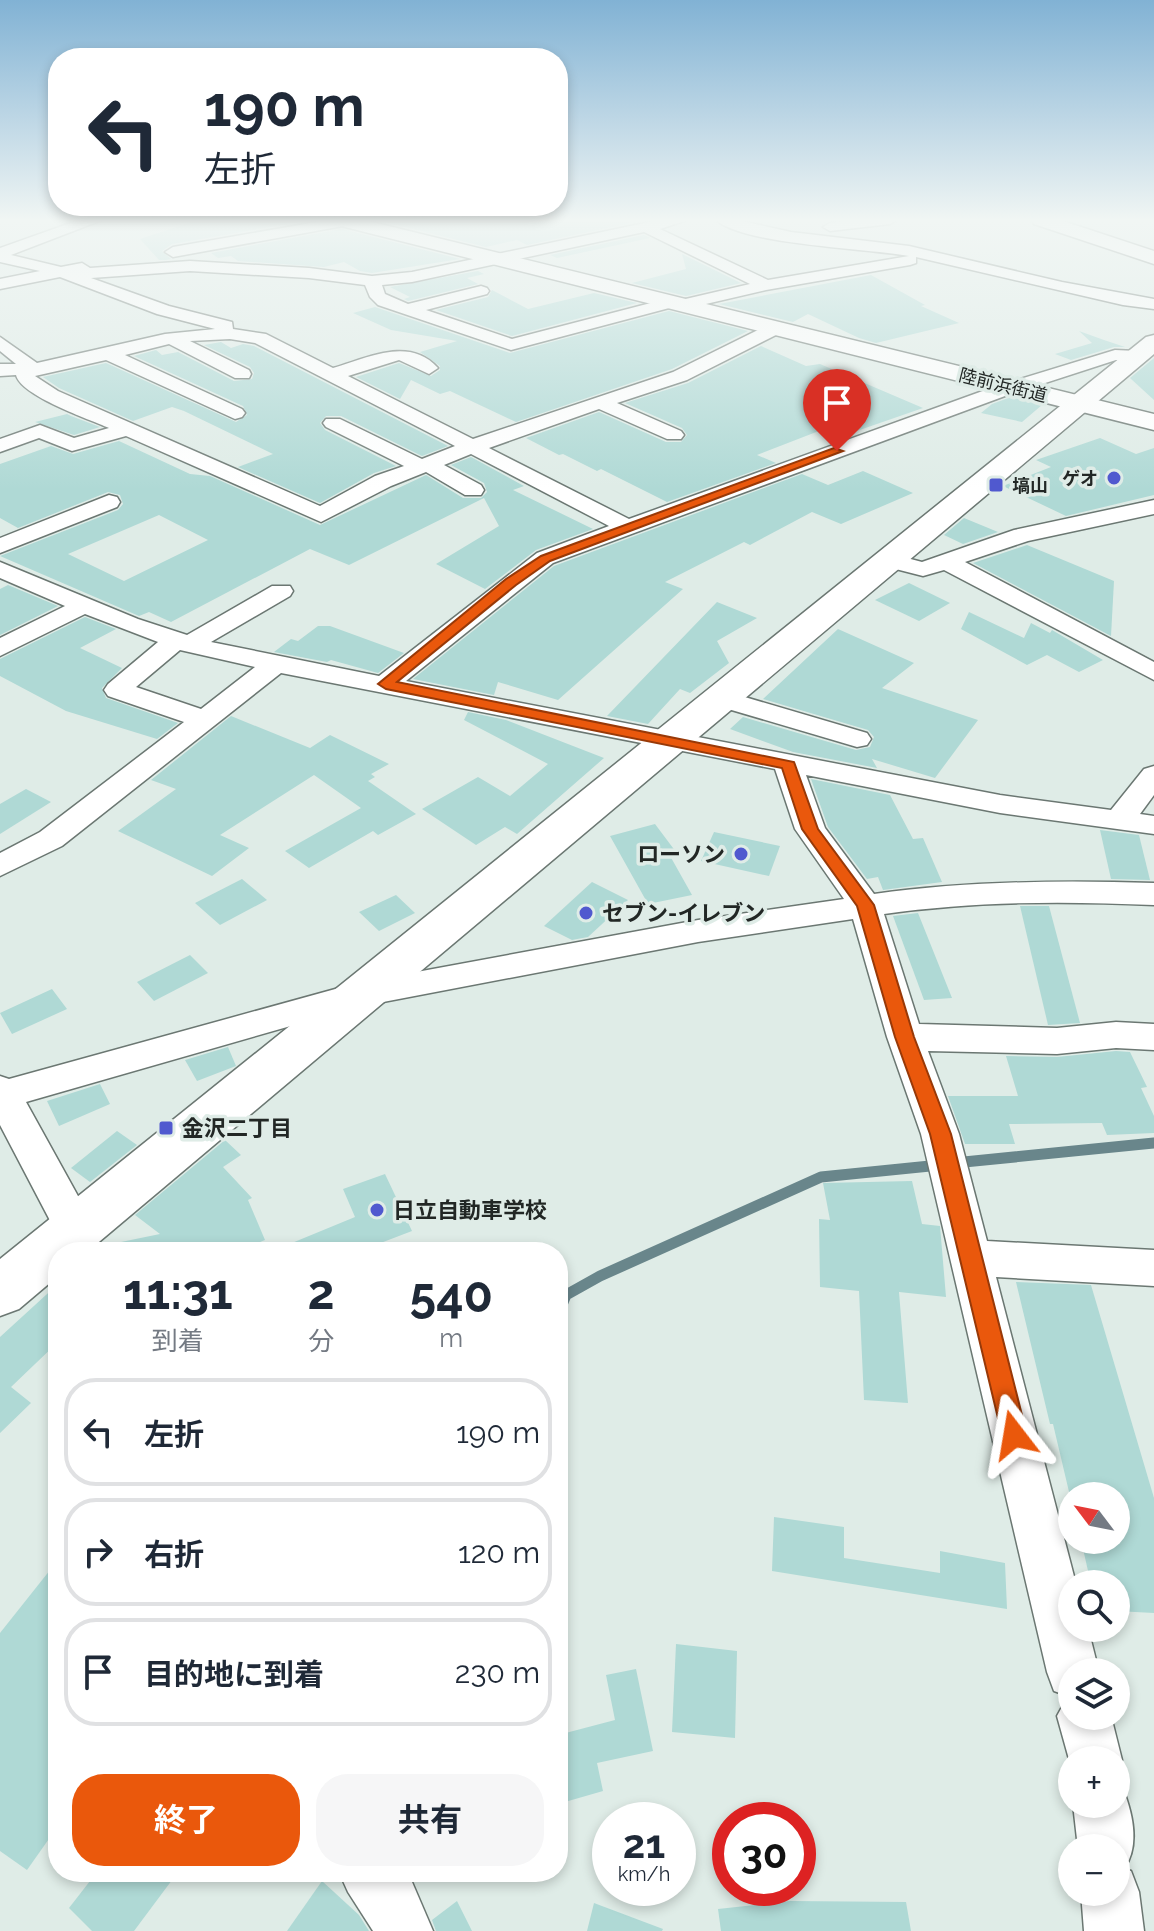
<!DOCTYPE html>
<html lang="ja">
<head>
<meta charset="utf-8">
<style>
  :root { --surface:#fff; --page:#f6f6f7; --text:#1f2937; --muted:#747a83; --line:#e0e1e3; --accent:#ea580c }
  body { margin:0; font-family:Raleway,"Noto Sans JP",sans-serif; background:var(--page); color:var(--text); height:100vh; display:flex; flex-direction:column; font-size:30px; white-space:nowrap }
  * { box-sizing:border-box; margin:0 }
  p { font-size:26px; color:var(--muted) }
  .icon { flex:none; width:44px; height:44px; fill:none; stroke:currentColor; stroke-width:2; stroke-linecap:round; stroke-linejoin:round }
  .map { position:relative; flex:1; overflow:hidden }
  .panel { position:absolute; left:48px; top:1242px; width:520px; height:640px; display:flex; flex-direction:column; background:var(--surface); border-radius:32px; box-shadow:0 4px 12px #0003 }
  .panel>* { flex:none }
  .hud { position:absolute; left:48px; top:48px; width:520px; height:168px; border-radius:32px; box-shadow:0 4px 12px #0003; background:#fff; color:var(--text); overflow:hidden }
  .needle { width:52px; rotate:302deg }
  .tools { position:absolute; left:1058px; top:1482px; display:grid; gap:16px }
  .tools a { display:grid; place-items:center; width:72px; height:72px; border-radius:50%; background:var(--surface); box-shadow:0 4px 12px #0003; font-size:40px }
  .speed { position:absolute; left:592px; top:1802px; display:flex; gap:16px; font-size:40px; font-weight:700; text-align:center }
  .speed>* { display:grid; place-content:center; width:104px; height:104px; border-radius:50%; background:var(--surface); box-shadow:0 4px 12px #0003; line-height:1 }
  .speed small { font-size:20px; font-weight:400 }
  .speed .limit { border:12px solid #d22; background:#fff; color:#111 }
  .pin { position:absolute; display:grid; place-items:center; width:68px; height:68px; color:#fff; margin:-82px -34px; border-radius:50% 50% 50% 0; rotate:-45deg; box-shadow:0 0 8px #0007 }
  .pin .icon { rotate:45deg }
  .me { position:absolute; width:88px; margin:-44px; rotate:346deg; stroke-linejoin:round; filter:drop-shadow(0 0 6px #0008) }
  .turn { display:flex; align-items:center; gap:28px; height:168px; padding:0 24px; font-size:36px }
  .turn .icon { width:104px; height:104px; stroke-width:2.5 }
  .turn b { display:block; font-size:56px; line-height:68px }
  .eta { display:flex; justify-content:space-evenly; align-items:center; height:136px; text-align:center }
  .eta b { font-size:48px; font-weight:700; line-height:56px }
  .primary-button { display:flex; gap:16px; margin-top:auto; padding:16px 24px }
  .primary-button a { flex:1; height:92px; border-radius:32px; background:var(--accent); color:#fff; font-size:32px; font-weight:700; line-height:92px; text-align:center }
  .primary-button a+a { background:var(--page); color:var(--text) }
  ul { padding:0; list-style:none }
  li { display:flex; align-items:center; gap:24px; height:108px; margin:0 16px 12px; padding:0 8px; border:4px solid var(--line); border-radius:32px }
  li div { flex:1 }
  li b { display:block; font-size:30px }
  li em { font-style:normal }
  .map>svg:first-child { display:block }
  .lines { fill:none; stroke-linecap:round; stroke-linejoin:round }
  .stream { stroke:#69868b; stroke-width:11 }
  .building { fill:#afd9d5; fill-rule:evenodd }
  .street-casing { stroke:#6b7772; stroke-width:3 }
  .secondary-casing { stroke:#6b7772; stroke-width:3 }
  .highway-casing { stroke:#6b7772; stroke-width:3 }
  .street { fill:#fff; fill-rule:evenodd }
  .secondary { fill:#fff; fill-rule:evenodd }
  .highway { fill:#fff; fill-rule:evenodd }
  .route { fill:#ea580c; stroke:#983908; stroke-width:2 }
  .poi-dot { fill:#5059cf; stroke:#dfece7; stroke-width:3 }
  .labels { text-anchor:middle; dominant-baseline:central; stroke-width:7; stroke-linejoin:round; paint-order:stroke }
  .far-street-label { font-size:18px; fill:#222725; stroke:#dfece7 }
  .far-poi-label { font-size:18px; font-weight:bold; fill:#222725; stroke:#dfece7; text-anchor:end }
  .poi-label { font-size:22px; font-weight:bold; fill:#222725; stroke:#dfece7; text-anchor:start }
</style>
</head>
<body>
<div class="map">
<svg width="1154" height="1931" viewBox="0 0 1154 1931">
  <rect width="100%" height="100%" fill="#dfece7"/>
  <g class="lines">
    <g class="stream">
      <polyline points="954,1163 1154,1143"/>
      <polyline points="558,1314 566,1295 600,1276 821,1177 940,1165"/>
    </g>
  </g>
  <g class="building">
    <polygon points="198,220 310,220 172,244 162,251 171,259 166,260 159,260 140,239"/>
    <polygon points="377,220 623,220 630,223 527,245 517,240 486,247"/>
    <polygon points="342,229 460,259 372,273 360,271 344,262 324,267 238,261 231,256 218,258 211,253"/>
    <polygon points="644,235 650,238 557,258 550,255"/>
    <polygon points="682,254 741,283 686,296 632,283 686,269"/>
    <polygon points="478,271 484,274 467,278 478,284 408,301 404,299 410,297 390,287"/>
    <polygon points="871,275 925,305 921,306 959,323 876,343 859,338 808,314 793,322 719,304"/>
    <polygon points="492,290 528,309 594,293 637,303 512,336 436,310 488,297"/>
    <polygon points="375,307 510,353 669,311 748,331 672,369 516,422 450,391 440,394 411,380 400,399 356,377 399,363 431,376 440,370 440,366 420,352 457,341 391,330 353,313"/>
    <polygon points="1079,331 1104,340 1125,347 1114,347 1071,360 1055,354 1092,343"/>
    <polygon points="221,342 231,348 243,344 254,346 448,446 422,456 341,416 326,416 320,423 325,430 396,466 374,473 320,503 238,467 273,454 184,411 172,407 133,421 59,388 43,377 106,363 236,422 247,415 243,406 134,356 156,350 162,355 178,352 234,381 252,379 254,373 250,367 204,345"/>
    <polygon points="761,346 806,366 820,364 923,408 851,433 839,427 824,429 757,455 776,463 667,502 601,469 597,471 563,454 559,455 526,438 599,412 666,442 681,442 687,435 682,428 625,403 688,383"/>
    <polygon points="1154,358 1154,400 1130,378"/>
    <polygon points="1011,397 1042,405 1022,422 981,413 992,404"/>
    <polygon points="67,414 71,416 100,427 74,435 35,422"/>
    <polygon points="1100,438 1136,454 1154,448 1154,495 1066,516 1003,486 1051,467 1036,460"/>
    <path d="M119,441L190,474L210,476L320,525L426,475L463,498H481L487,492L484,483L451,465L471,457L524,486L513,490L593,529L536,550L485,589L436,564L499,526L484,498L349,565L310,549L171,622L149,612L139,616L0,556L118,510L123,504L120,495L108,492L18,528L0,518V464L51,446L73,454ZM159,515L208,540L124,581L68,554Z"/>
    <polygon points="863,471 913,493 841,524 812,512 750,545 744,542 665,582 683,589 558,700 498,682 494,695 413,679 554,566 802,474 828,485"/>
    <polygon points="964,518 998,532 963,544 944,535"/>
    <polygon points="1027,545 1114,581 1111,636 973,563"/>
    <polygon points="909,583 950,603 919,621 875,600"/>
    <polygon points="8,585 58,606 0,635 0,589"/>
    <polygon points="717,602 757,618 717,641 729,663 690,693 680,689 648,724 607,716"/>
    <polygon points="969,612 1024,638 1031,623 1050,633 1052,630 1103,660 1079,672 1047,655 1027,665 961,629"/>
    <polygon points="85,617 116,629 80,648 122,668 102,688 106,698 178,723 157,739 66,711 0,676 0,659"/>
    <polygon points="318,626 330,626 404,653 378,673 331,660 327,662 274,652 291,639 298,641"/>
    <polygon points="838,629 914,663 882,688 978,720 935,778 872,759 877,768 793,752 730,729 743,717 856,750 870,747 874,737 868,730 763,699"/>
    <polygon points="468,712 506,720 604,758 517,834 505,827 476,845 422,809 478,777 510,796 548,764 464,720"/>
    <polygon points="231,716 310,748 330,735 389,764 371,774 375,777 368,781 416,814 378,835 373,831 309,868 285,851 361,808 314,775 220,835 249,848 212,876 118,831 176,789 151,780"/>
    <polygon points="811,779 890,795 913,839 923,838 942,882 883,890 878,877 867,879 828,827"/>
    <polygon points="26,789 51,802 0,834 0,804"/>
    <polygon points="655,824 679,856 669,854 692,895 648,904 610,836"/>
    <polygon points="1100,830 1139,835 1150,880 1111,879"/>
    <polygon points="714,832 780,846 769,876 701,861"/>
    <polygon points="242,879 267,900 220,925 195,903"/>
    <polygon points="592,882 628,900 588,937 572,940 544,926"/>
    <polygon points="396,895 415,913 379,931 359,912"/>
    <polygon points="1020,906 1049,906 1080,1023 1048,1025"/>
    <polygon points="918,913 952,998 924,1000 893,916"/>
    <polygon points="190,955 208,973 154,1001 137,982"/>
    <polygon points="52,989 67,1009 12,1034 0,1013"/>
    <polygon points="228,1047 236,1066 197,1081 185,1060"/>
    <polygon points="1116,1051 1130,1052 1147,1087 1141,1088 1154,1116 1154,1133 1107,1135 1102,1123 1009,1124 1015,1144 965,1144 948,1096 1018,1096 1006,1056 1057,1057"/>
    <polygon points="100,1084 110,1104 59,1126 47,1101"/>
    <polygon points="117,1131 137,1145 90,1182 71,1168"/>
    <polygon points="225,1140 241,1155 223,1167 252,1198 248,1200 265,1240 235,1252 122,1252 121,1242 160,1234 135,1215"/>
    <polygon points="385,1174 412,1231 378,1244 381,1252 270,1252 355,1217 343,1189"/>
    <polygon points="912,1181 922,1224 940,1226 946,1297 899,1292 908,1403 864,1400 859,1291 820,1287 819,1219 830,1220 823,1183"/>
    <polygon points="1016,1282 1091,1285 1154,1498 1154,1613 1116,1611 1116,1584 1091,1584 1081,1540 1116,1540 1116,1496 1070,1496 1053,1424 1050,1424"/>
    <polygon points="58,1284 58,1342 11,1387 31,1403 0,1433 0,1337"/>
    <polygon points="774,1517 844,1527 844,1558 940,1573 940,1551 1005,1563 1007,1609 772,1571"/>
    <polygon points="58,1560 58,1826 27,1870 0,1851 0,1633"/>
    <polygon points="676,1644 737,1651 735,1738 672,1732"/>
    <polygon points="636,1669 653,1751 597,1763 603,1791 558,1804 558,1735 615,1720 606,1675"/>
    <polygon points="97,1872 178,1872 134,1931 92,1931 69,1908"/>
    <polygon points="322,1881 359,1915 369,1931 287,1931"/>
    <polygon points="457,1901 472,1931 436,1931 432,1920"/>
    <polygon points="790,1901 906,1902 911,1931 721,1931 718,1909"/>
    <polygon points="594,1903 663,1929 662,1931 587,1931"/>
  </g>
  <g class="lines">
    <g class="street-casing">
      <g id="street">
        <path d="M79,220H102L11,255L61,267L82,263L90,268L190,261L309,268L372,276L412,272L659,220H687L660,229L768,280L909,256C865,248 745,245 716,220H738L791,232L909,246L1062,282L1154,299V309L1123,305L916,257V263L910,265L766,290L680,310L673,307L511,350L378,305L370,297L365,285L309,278L190,271L91,278L169,306L232,322L233,329L266,334L333,368C368,358 409,336 438,368L429,374L399,360L348,376L473,439L673,372L770,324H782L785,328L782,332L687,380L617,403L681,431L684,435L681,439H667L599,409L489,448L629,519L991,388L1115,350L1137,351L1146,356L1137,361L1116,360L1005,396L553,563L406,681L1000,795L1111,810L1144,769L1154,766V795L1140,814L1154,816V834L1000,813L806,775L825,828L874,894C967,881 1060,880 1154,883V905C1064,901 974,901 884,914L919,1024L1057,1028L1116,1022L1154,1024V1050L1116,1048L1057,1054L928,1051L959,1134L987,1241L1154,1250V1286L996,1277L1076,1584H1072V1628H1088L1099,1672H1072V1716H1111L1122,1760L1116,1775V1760H1072V1770L1057,1716L1068,1696L1054,1691L1047,1672L921,1134L887,1037L853,919L698,942L357,1007L26,1102L89,1216L103,1252H61L55,1230L0,1125V1076L9,1079L357,983L698,920L844,899L795,829L775,769L281,673L62,846L0,876V853L40,832L184,722L108,696L104,690L108,684L158,642L85,614L0,656V638L65,606L0,578V562L138,619L187,635L272,586H290L293,591L290,596L211,642L379,676L537,553L609,526L471,454L444,465L481,485L484,490L481,495H465L426,472L391,486L321,522L126,436L72,451L39,438L0,452V439L40,425L74,438L109,428C89,419 21,396 16,375L0,376V364H16L0,351V337L37,363L165,334L215,329L157,314L60,277L0,289V279L40,271L0,262V248ZM644,232L750,284L677,301L670,298L512,339L426,310L487,294L489,291L487,288L481,286L408,304L385,294L382,285L412,282ZM230,339L255,343L455,446L422,459L340,419H326L323,423L326,427L404,466L375,476L320,506L58,391L35,376L106,360L235,419L242,417L245,413L242,409L125,355L169,344L235,378H249L251,374L249,370L190,341ZM180,650L255,667L201,709L136,687Z"/>
        <polygon points="328,220 361,220 354,224 173,257 165,252 173,247"/>
        <polygon points="851,220 897,220 890,224 830,231 823,227 830,223"/>
        <polygon points="109,495 117,497 120,502 117,507 0,553 0,538"/>
        <polygon points="1154,500 1154,514 1028,541 965,562 1154,662 1154,680 944,570 923,576 880,565 876,560 880,555 888,553 922,562 1014,530"/>
        <polygon points="721,690 867,733 871,739 867,745 857,747 711,704 707,698 711,692"/>
        <path d="M1116,1782L1121,1784C1132,1810 1141,1845 1124,1869L1131,1871L1139,1892L1144,1931H1084L1081,1892H1116V1848H1078L1073,1804H1116Z"/>
        <polygon points="339,1872 404,1872 412,1882 433,1931 373,1931 348,1892"/>
      </g>
    </g>
    <g class="secondary-casing">
      <g id="secondary">
        <polygon points="1032,220 1060,220 1154,251 1154,264 1034,224"/>
        <polygon points="1154,335 1154,354 87,1252 58,1252 58,1276 19,1309 0,1316 0,1259 1146,337"/>
      </g>
    </g>
    <g class="highway-casing">
      <polygon id="highway" points="331,220 364,220 1154,414 1154,430 333,224"/>
    </g>
    <use href="#street" class="street"/>
    <use href="#secondary" class="secondary"/>
    <use href="#highway" class="highway"/>
  </g>
  <linearGradient id="sky" x2="0" y2="1"><stop stop-color="#81b2d4"/><stop offset="0.45" stop-color="#f1f6f4"/><stop offset="1" stop-color="#f1f6f4" stop-opacity="0"/></linearGradient>
  <rect width="1154" height="490" fill="url(#sky)"/>
  <polygon class="route" points="834,448 843,451 550,561 516,585 397,682 794,762 818,829 874,905 914,1037 951,1134 1027,1435 1023,1444 1014,1447 1005,1444 1002,1435 930,1134 895,1037 857,906 802,829 782,768 386,689 378,684 506,579 541,556"/>
  <g class="poi-dot">
    <circle cx="1114" cy="478" r="8"/>
    <rect x="988" y="477" width="16" height="16" rx="4"/>
    <circle cx="741" cy="854" r="8"/>
    <circle cx="586" cy="913" r="8"/>
    <rect x="158" y="1120" width="16" height="16" rx="4"/>
    <circle cx="377" cy="1210" r="8"/>
  </g>
  <g class="labels">
    <g class="far-street-label">
      <text transform="translate(1003 385) rotate(14)">陸前浜街道</text>
    </g>
    <g class="far-poi-label">
      <text x="1098" y="478">ゲオ</text>
      <text x="1012" y="485" text-anchor="start">塙山</text>
    </g>
    <g class="poi-label">
      <text x="725" y="854" text-anchor="end">ローソン</text>
      <text x="602" y="913">セブン-イレブン</text>
      <text x="182" y="1128">金沢二丁目</text>
      <text x="393" y="1210">日立自動車学校</text>
    </g>
  </g>
</svg>
<div class="tools">
<a><svg class="needle" viewBox="-14 -14 28 28"><path d="M0-13l5 13h-10z" fill="#e53935"/><path d="M0 13l5-13h-10z" fill="#747a83"/></svg></a>
<a><svg class="icon" aria-label="search" viewBox="0 0 24 24"><circle cx="10" cy="10" r="6"/><path d="M15 15l6 6"/></svg></a>
<a><svg class="icon" aria-label="layers" viewBox="0 0 24 24"><path d="M12 4l9 5-9 5-9-5zM3 14l9 5 9-5"/></svg></a>
<a>+</a>
<a>−</a>
</div>
<div class="speed"><div>21<small>km/h</small></div><div class="limit">30</div></div>
<div class="pin" style="left:837px;top:451px;background:#d93025"><svg class="icon" aria-label="arrive" viewBox="0 0 24 24"><path d="M6 21V4h12l-3 4 3 4H6"/></svg></div>
<svg class="me" style="left:1014px;top:1435px" viewBox="-20 -20 40 40"><path d="M0-17L14 15 0 8-14 15z" fill="#ea580c" stroke="#fff" stroke-width="4"/></svg>
<div class="hud">
<div class="turn"><svg class="icon" aria-label="left" viewBox="0 0 24 24"><path d="M17 20v-9H6M10 6l-5 5 5 5"/></svg><div><b>190 m</b>左折</div></div>
</div>
<section class="panel">
<div class="eta">
<div><b>11:31</b><p>到着</p></div>
<div><b>2</b><p>分</p></div>
<div><b>540</b><p>m</p></div>
</div>
<ul>
<li><svg class="icon" aria-label="left" viewBox="0 0 24 24"><path d="M17 20v-9H6M10 6l-5 5 5 5"/></svg><div><b>左折</b></div><em>190 m</em></li>
<li><svg class="icon" aria-label="right" viewBox="0 0 24 24"><path d="M7 20v-9h11M14 6l5 5-5 5"/></svg><div><b>右折</b></div><em>120 m</em></li>
<li><svg class="icon" aria-label="arrive" viewBox="0 0 24 24"><path d="M6 21V4h12l-3 4 3 4H6"/></svg><div><b>目的地に到着</b></div><em>230 m</em></li>
</ul>
<div class="primary-button"><a>終了</a><a>共有</a></div>
</section>
</div>
</body>
</html>
